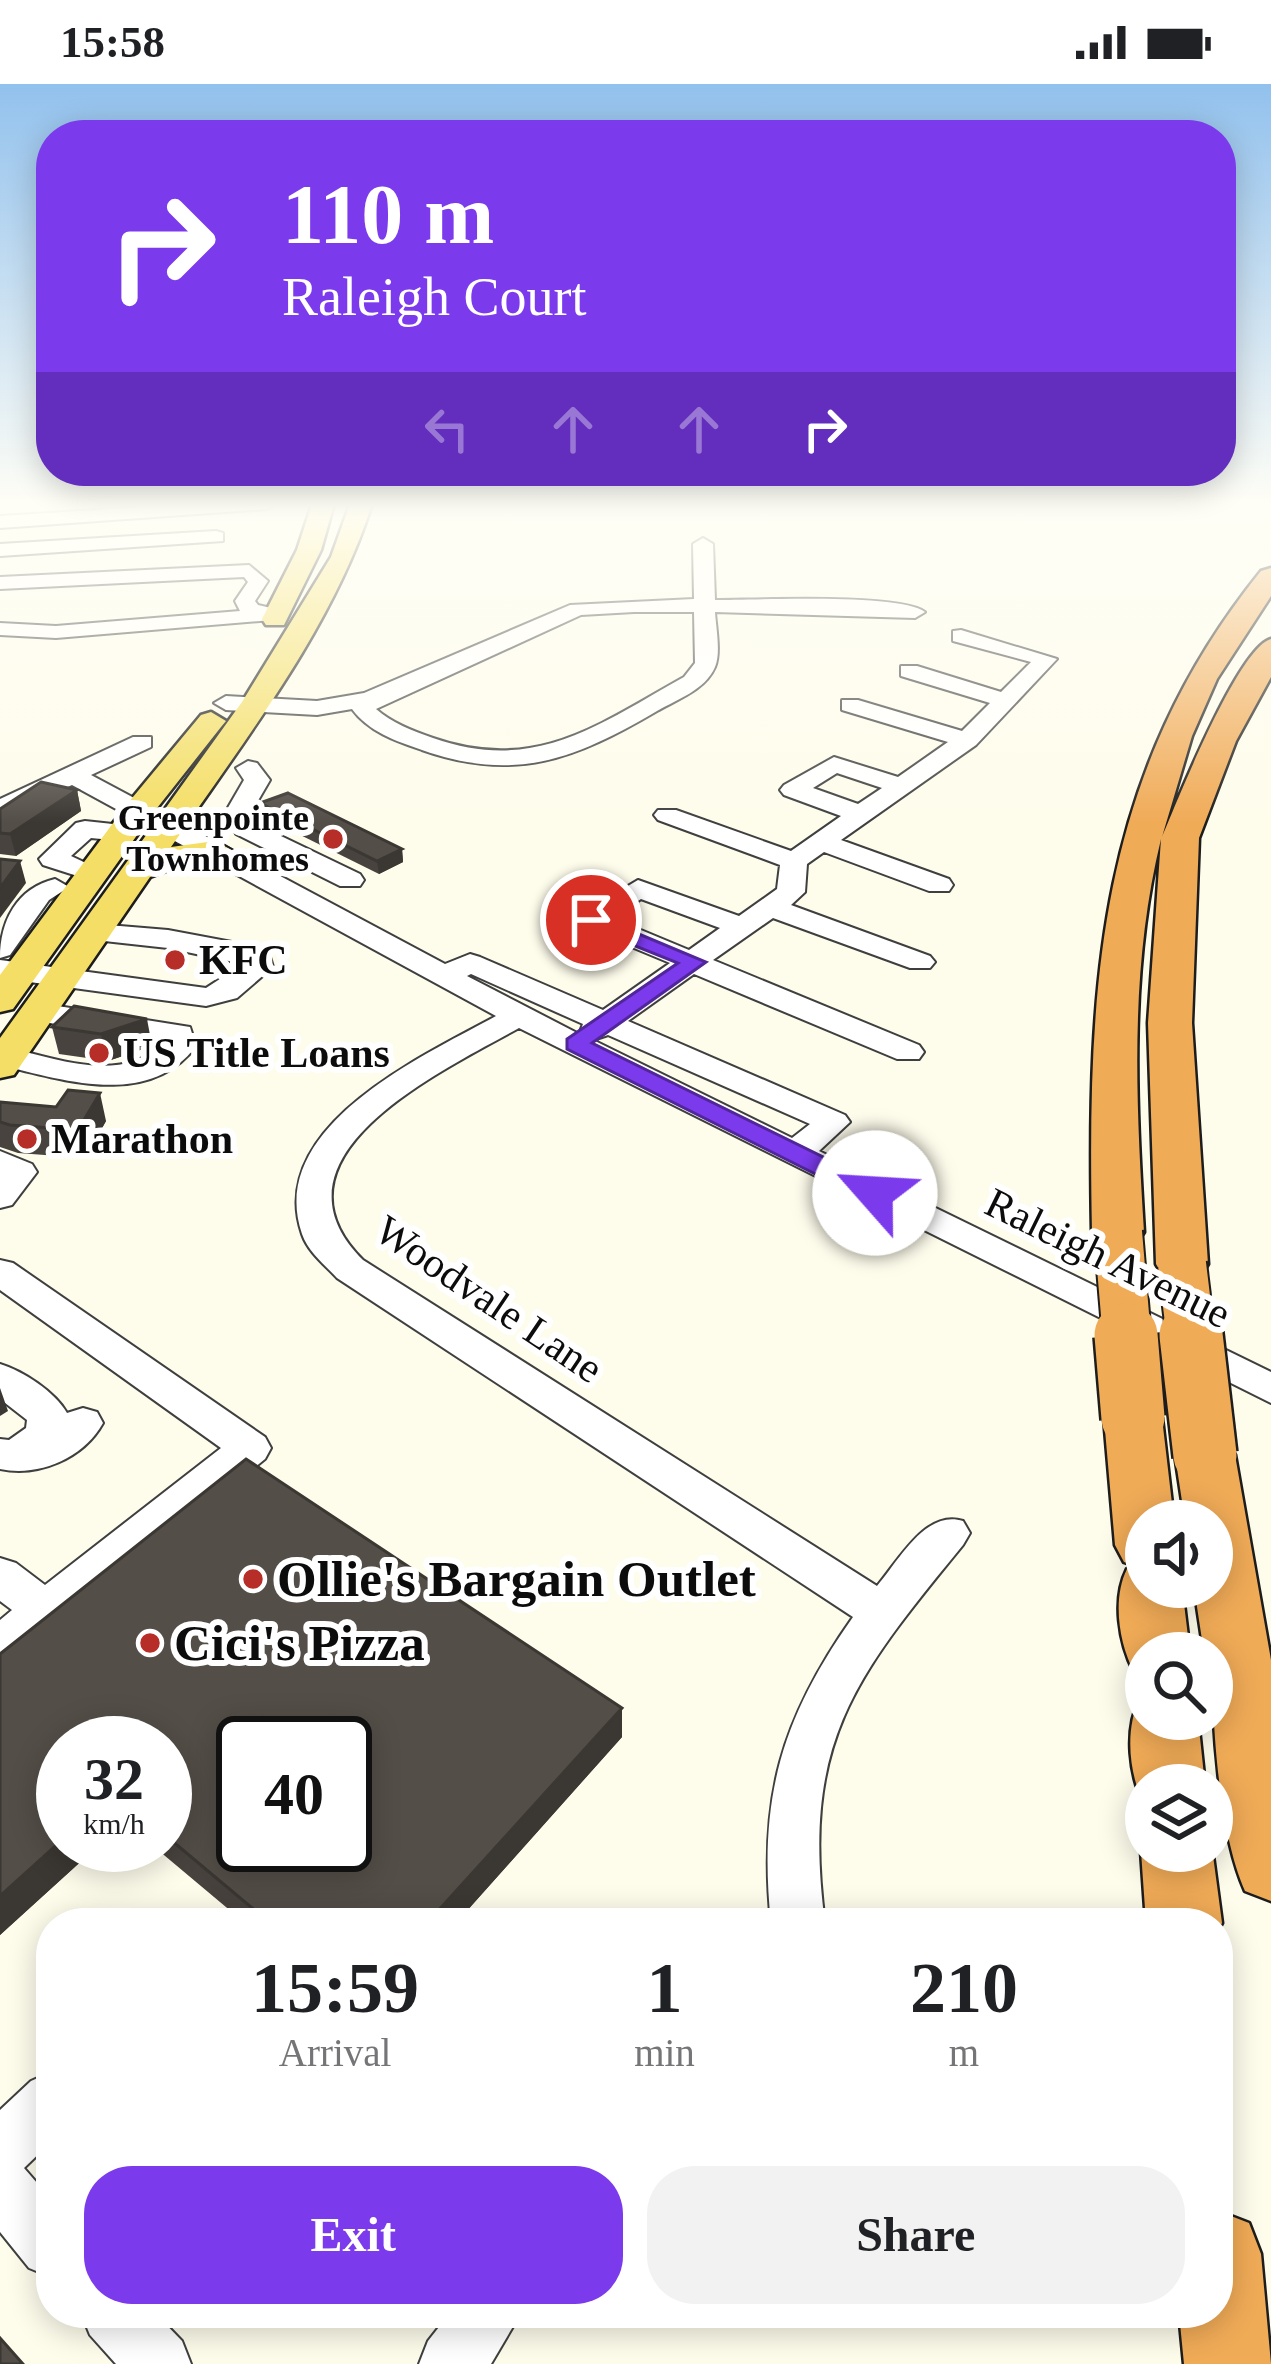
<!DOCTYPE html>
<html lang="en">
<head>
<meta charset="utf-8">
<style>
  :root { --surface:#fff; --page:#f2f2f2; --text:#202124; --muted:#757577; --accent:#7c3aed }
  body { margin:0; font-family:"Times New Roman",serif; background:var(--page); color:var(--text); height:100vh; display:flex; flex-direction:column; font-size:45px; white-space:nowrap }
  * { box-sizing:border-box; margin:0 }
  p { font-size:39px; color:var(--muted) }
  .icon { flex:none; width:66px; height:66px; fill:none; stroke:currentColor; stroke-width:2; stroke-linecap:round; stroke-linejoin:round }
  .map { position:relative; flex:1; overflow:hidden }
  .panel { position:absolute; left:36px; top:1824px; width:1197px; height:420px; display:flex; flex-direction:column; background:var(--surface); border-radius:48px; box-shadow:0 6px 30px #0003 }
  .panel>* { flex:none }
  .hud { position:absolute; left:36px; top:36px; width:1200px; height:366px; border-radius:48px; box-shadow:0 6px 30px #0003; background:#7c3aed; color:#fff; overflow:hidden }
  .fabs { position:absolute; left:1125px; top:1416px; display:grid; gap:24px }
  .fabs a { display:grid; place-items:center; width:108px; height:108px; border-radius:50%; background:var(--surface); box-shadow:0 6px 30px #0003; font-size:60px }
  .speed { position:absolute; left:36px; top:1632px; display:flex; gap:24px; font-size:60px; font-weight:700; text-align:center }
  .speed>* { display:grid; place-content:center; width:156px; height:156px; border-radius:50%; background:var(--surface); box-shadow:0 6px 30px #0003; line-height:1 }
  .speed small { font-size:30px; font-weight:400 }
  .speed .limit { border:6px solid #111; border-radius:18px; background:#fff; color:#111 }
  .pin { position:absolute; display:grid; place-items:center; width:102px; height:102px; color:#fff; margin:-51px; border:6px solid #fff; border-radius:50%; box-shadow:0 3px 12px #0007 }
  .me { position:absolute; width:132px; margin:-66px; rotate:296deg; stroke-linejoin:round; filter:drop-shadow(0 0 9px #0008) }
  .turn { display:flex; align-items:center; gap:42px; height:252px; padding:0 48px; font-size:54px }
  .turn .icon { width:156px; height:156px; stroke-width:2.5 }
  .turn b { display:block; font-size:84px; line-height:102px }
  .lanes { display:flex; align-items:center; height:114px; padding:0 48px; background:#0003; justify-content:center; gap:60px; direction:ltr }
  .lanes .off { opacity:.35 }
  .eta { display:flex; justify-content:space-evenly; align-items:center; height:204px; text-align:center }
  .eta b { font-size:72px; font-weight:700; line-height:84px }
  .action { display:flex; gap:24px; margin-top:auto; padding:24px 48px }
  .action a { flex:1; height:138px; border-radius:48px; background:var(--accent); color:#fff; font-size:48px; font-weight:700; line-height:138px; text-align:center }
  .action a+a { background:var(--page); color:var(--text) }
  .status { display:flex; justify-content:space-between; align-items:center; height:84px; padding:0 60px; background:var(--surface); direction:ltr }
  .status svg { height:33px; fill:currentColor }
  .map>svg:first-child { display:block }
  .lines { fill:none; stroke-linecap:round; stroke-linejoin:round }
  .stream { stroke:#3b83c9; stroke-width:4.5 }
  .minor-casing { stroke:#3f3f3f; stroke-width:4 }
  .major-casing { stroke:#1d1d1d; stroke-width:5 }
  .highway-casing { stroke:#1d1d1d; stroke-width:5 }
  .minor { fill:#fff; fill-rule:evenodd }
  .major { fill:#f4de65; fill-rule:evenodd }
  .highway { fill:#f0ab57; fill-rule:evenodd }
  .highway-bridge-far1-casing { stroke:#1d1d1d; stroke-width:52; stroke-linecap:butt }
  .highway-bridge-casing { stroke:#1d1d1d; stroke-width:68; stroke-linecap:butt }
  .highway-bridge-far1 { stroke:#f0ab57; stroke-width:48 }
  .highway-bridge { stroke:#f0ab57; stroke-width:63 }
  .wall { fill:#48433e }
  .shaded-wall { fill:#3b3732 }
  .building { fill:#544e48; stroke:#3b3732; stroke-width:3; fill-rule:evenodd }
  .route { fill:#7c3aed; stroke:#51269a; stroke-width:3 }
  .poi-dot { fill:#b72e28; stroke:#fff; stroke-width:4.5 }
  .labels { text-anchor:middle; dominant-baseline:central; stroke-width:12; stroke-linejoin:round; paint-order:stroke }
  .far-poi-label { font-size:36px; font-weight:bold; fill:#0c0c0c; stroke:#fff; text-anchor:end }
  .poi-label { font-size:42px; font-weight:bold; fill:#0c0c0c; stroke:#fff; text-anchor:start }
  .street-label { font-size:42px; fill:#0c0c0c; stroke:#fff }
  .near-poi-label { font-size:51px; font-weight:bold; fill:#0c0c0c; stroke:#fff; text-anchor:start }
</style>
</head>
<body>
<div class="status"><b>15:58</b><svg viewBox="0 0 49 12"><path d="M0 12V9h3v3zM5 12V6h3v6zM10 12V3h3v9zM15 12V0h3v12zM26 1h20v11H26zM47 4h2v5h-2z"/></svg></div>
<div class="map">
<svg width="1271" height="2280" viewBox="0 0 1271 2280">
  <rect width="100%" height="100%" fill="#fefceb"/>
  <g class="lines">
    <polyline class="stream" points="0,420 13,420"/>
    <g class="minor-casing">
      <g id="minor">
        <polygon points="192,420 276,420 267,425 0,444 0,432"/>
        <polygon points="216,447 223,449 223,457 0,472 0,460"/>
        <path d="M703,454L713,460L715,516C754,516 901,509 925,528L915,534L715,528C716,544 721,569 715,583C705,606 678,615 657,627C575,675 516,699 422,666C396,657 369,648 352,625L317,631L226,626L214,619L226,612L317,617L364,609L570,521L694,515L693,460ZM634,528H694L695,579L684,593C598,641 535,690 433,654C413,647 392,639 376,625L581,531Z"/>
        <polygon points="249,481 268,497 255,517 258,521 284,527 284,535 56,554 0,551 0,539 56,542 240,527 235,517 248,498 244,493 0,505 0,493"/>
        <path d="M961,546L1057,575L976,661L841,756L949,795L953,801L949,807H929L824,768L807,780L805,808L791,821L930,872L935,878L930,884H910L773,834L713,876L919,961L924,968L919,975H897L694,890L628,937L845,1031L850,1038L819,1067L1271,1288V1319L519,944C444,986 258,1072 363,1176L877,1502C899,1476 926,1425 963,1437L970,1449L963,1461C854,1594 801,1659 825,1839H771C758,1715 781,1635 853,1533L337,1194C325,1181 308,1168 302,1150C265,1043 423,972 496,932L72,701L0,733V715L133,653H151V663L91,691L445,880L470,870L480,873L603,926L670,879L581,842L577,836L581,830L638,796L739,832L777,805L780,781L658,736L654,731L658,726H676L791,767L841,732L784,711L780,706L784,701L834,673L898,693L948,658L842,626V616H858L962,647L990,619L901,592V582H917L1001,608L1031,578L953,557V547ZM837,689L882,704L858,720L813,704ZM641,815L720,844L689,866L612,834ZM471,890L583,940L579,950L467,892ZM608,951L810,1040L792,1054L593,956Z"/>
        <polygon points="248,677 257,679 270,696 252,727 256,740 360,790 364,796 360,802 340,802 236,750 226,727 244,696 236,684"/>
        <polygon points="85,737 122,741 135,749 122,757 91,754 71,772 107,789 93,797 43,781 39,775 76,739"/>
        <path d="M55,795L69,803L49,816L10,871L0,874C0,837 17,804 55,795Z"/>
        <polygon points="96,840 168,846 258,863 268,866 273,883 237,914 206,922 0,894 0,876 206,904 243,880 168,864 86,855 82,849"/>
        <path d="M39,919L190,943L196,962C149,1025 63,996 0,981V965L6,963C58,975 119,1000 164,960L28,935L24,928Z"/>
        <polygon points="0,1067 32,1080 37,1088 12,1121 0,1124"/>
        <polygon points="0,1176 13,1179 265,1353 271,1364 265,1375 16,1576 0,1581 0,1536 12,1526 0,1517 0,1474 16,1479 45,1501 221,1364 0,1206"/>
        <path d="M0,1280C23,1287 55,1308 67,1329L83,1324L97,1328L103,1339C83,1375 38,1393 0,1385V1355L9,1356L26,1344L27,1336L0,1315Z"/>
        <polygon points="51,1988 51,2058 24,2084 51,2115 51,2193 29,2184 0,2148 0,2026 31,1997"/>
        <polygon points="81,2229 155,2229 182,2257 191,2280 116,2280 90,2251"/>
        <polygon points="450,2229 521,2229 491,2280 419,2280 428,2257"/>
      </g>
    </g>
    <g class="major-casing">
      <g id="major">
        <polygon points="312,420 334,420 321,466 284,541 266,541 262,535 297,466"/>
        <path d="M350,420H372C332,545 245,655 171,763L215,757L232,767L227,774L185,780L150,793L14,991L0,994V954L242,618L331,473Z"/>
        <polygon points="211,628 226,637 221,643 150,733 13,925 0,928 0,891 128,719 201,631"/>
      </g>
    </g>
    <g class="highway-casing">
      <g id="highway">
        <path d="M1271,484V512L1217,595L1192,652L1162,753C1177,717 1239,563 1271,555V593L1236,657L1199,754L1192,939L1208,1180L1201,1192L1182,1197L1163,1192L1156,1180L1148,939L1161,755C1129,886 1136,1016 1144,1148L1136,1160L1118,1165L1100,1160L1092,1148C1087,899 1098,689 1261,487Z"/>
        <path d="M1133,1313L1153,1319L1162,1334L1174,1437H1146V1503H1182L1190,1569H1146V1593L1134,1588C1119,1559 1112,1515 1127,1485L1136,1482L1124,1478L1115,1461L1104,1334L1113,1319Z"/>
        <path d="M1205,1349L1226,1355L1235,1371L1271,1576V1817L1245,1807C1218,1746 1212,1636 1212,1569H1204L1194,1503H1212V1437H1185L1175,1371L1184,1355Z"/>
        <path d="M1146,1612V1635H1198L1205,1701H1146V1724C1129,1693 1124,1646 1140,1614Z"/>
        <polygon points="1146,1755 1146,1767 1212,1764 1222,1839 1218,1847 1218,1839 1146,1839 1141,1767"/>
        <polygon points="1218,2127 1249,2139 1261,2170 1271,2280 1184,2280 1179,2229 1218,2229"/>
      </g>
    </g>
    <use href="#minor" class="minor"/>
    <use href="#major" class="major"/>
    <use href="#highway" class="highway"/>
    <g class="highway-bridge-far1-casing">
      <g id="highway-bridge-far1">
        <polyline points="1118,1148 1127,1254"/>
        <polyline points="1182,1180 1191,1254"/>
      </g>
    </g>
    <g class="highway-bridge-casing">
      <g id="highway-bridge">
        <polyline points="1126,1251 1133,1334"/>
        <polyline points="1191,1251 1205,1371"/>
      </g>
    </g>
    <use href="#highway-bridge-far1" class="highway-bridge-far1"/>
    <use href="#highway-bridge" class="highway-bridge"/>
  </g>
  <g class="wall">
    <polygon points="77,706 81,727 16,772 0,770 0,725"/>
    <polygon points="260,719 402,765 403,778 379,790 262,732"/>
    <polygon points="74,922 152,962 108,977 59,970 52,943"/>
    <polygon points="0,1018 56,1023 106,1037 85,1074 18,1069 0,1063"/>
    <polygon points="0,1570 622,1653 456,1839 245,1839 152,1761 165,1761 165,1659 63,1659 99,1761 0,1851"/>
  </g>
  <g class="shaded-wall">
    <polygon points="77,706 81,727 16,772 10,750"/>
    <polygon points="402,765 403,778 379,790 377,777"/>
    <polygon points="20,777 26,799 0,834 0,804"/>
    <polygon points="147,935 152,962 108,977 101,950"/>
    <polygon points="100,1009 106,1037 85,1074 78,1046"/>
    <polygon points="0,1304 8,1327 0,1332"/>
    <polygon points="622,1624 622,1653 456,1839 427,1839"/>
    <polygon points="63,1755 63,1761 99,1761 0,1851 0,1812"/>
  </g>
  <g class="building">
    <polygon points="41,698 77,706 10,750 0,749 0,725"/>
    <polygon points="288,709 402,765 377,777 260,719"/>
    <polygon points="0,775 20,777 0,804"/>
    <polygon points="74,922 147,935 101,950 52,943"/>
    <polygon points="68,1006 100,1009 78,1046 10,1041 0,1038 0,1018 56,1023"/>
    <path d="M246,1375L622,1624L427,1839H270L165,1751V1659H63V1755L0,1812V1570ZM243,1659H345V1761H243Z"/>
    <polygon points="0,2254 23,2280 0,2280"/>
  </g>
  <linearGradient id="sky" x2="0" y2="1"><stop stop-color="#92c1ed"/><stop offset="0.57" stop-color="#fffef6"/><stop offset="1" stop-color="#fffef6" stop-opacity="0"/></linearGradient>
  <rect width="1271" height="739" fill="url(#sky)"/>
  <polygon class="route" points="591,830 706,878 592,959 884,1103 888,1109 884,1115 865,1115 567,965 567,955 678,879 583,841 580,836"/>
  <g class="poi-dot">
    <circle cx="333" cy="755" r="12"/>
    <circle cx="175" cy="876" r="12"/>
    <circle cx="99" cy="969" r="12"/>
    <circle cx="27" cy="1055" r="12"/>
    <circle cx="253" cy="1495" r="12"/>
    <circle cx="150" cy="1559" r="12"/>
  </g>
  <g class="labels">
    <g class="far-poi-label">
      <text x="309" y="734">Greenpointe<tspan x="309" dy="41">Townhomes</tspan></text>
    </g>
    <g class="poi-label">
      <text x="199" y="876">KFC</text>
      <text x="123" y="969">US Title Loans</text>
      <text x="51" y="1055">Marathon</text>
    </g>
    <g class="street-label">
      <text transform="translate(1108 1174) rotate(26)">Raleigh Avenue</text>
      <text transform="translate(489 1215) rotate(34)">Woodvale Lane</text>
    </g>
    <g class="near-poi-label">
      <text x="277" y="1495">Ollie's Bargain Outlet</text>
      <text x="174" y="1559">Cici's Pizza</text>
    </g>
  </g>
</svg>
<div class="fabs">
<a><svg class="icon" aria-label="sound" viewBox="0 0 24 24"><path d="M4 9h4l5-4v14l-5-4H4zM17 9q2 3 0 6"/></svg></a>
<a><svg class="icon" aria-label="search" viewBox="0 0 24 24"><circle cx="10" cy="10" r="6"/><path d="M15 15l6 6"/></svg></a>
<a><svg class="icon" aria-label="layers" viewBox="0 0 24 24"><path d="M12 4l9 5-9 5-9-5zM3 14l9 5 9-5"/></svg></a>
</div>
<div class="speed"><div>32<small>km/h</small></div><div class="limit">40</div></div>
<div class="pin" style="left:591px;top:836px;background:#d93025"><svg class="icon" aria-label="arrive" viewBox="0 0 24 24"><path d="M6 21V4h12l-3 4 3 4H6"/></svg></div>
<svg class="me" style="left:875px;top:1109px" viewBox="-20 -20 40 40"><circle r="19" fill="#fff"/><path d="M0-13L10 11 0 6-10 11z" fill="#7c3aed"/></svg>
<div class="hud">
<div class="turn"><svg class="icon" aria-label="right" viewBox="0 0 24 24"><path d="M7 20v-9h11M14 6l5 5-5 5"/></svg><div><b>110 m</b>Raleigh Court</div></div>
<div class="lanes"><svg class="icon off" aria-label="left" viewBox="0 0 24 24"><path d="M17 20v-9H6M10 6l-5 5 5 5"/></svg><svg class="icon off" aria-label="ahead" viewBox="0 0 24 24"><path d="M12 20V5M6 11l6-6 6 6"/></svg><svg class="icon off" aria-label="ahead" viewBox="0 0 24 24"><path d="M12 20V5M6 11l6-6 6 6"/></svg><svg class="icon" aria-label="right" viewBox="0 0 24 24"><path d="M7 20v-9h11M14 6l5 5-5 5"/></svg></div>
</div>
<section class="panel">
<div class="eta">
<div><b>15:59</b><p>Arrival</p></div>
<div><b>1</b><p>min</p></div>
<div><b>210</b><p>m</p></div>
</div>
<div class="action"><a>Exit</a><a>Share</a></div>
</section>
</div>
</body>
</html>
